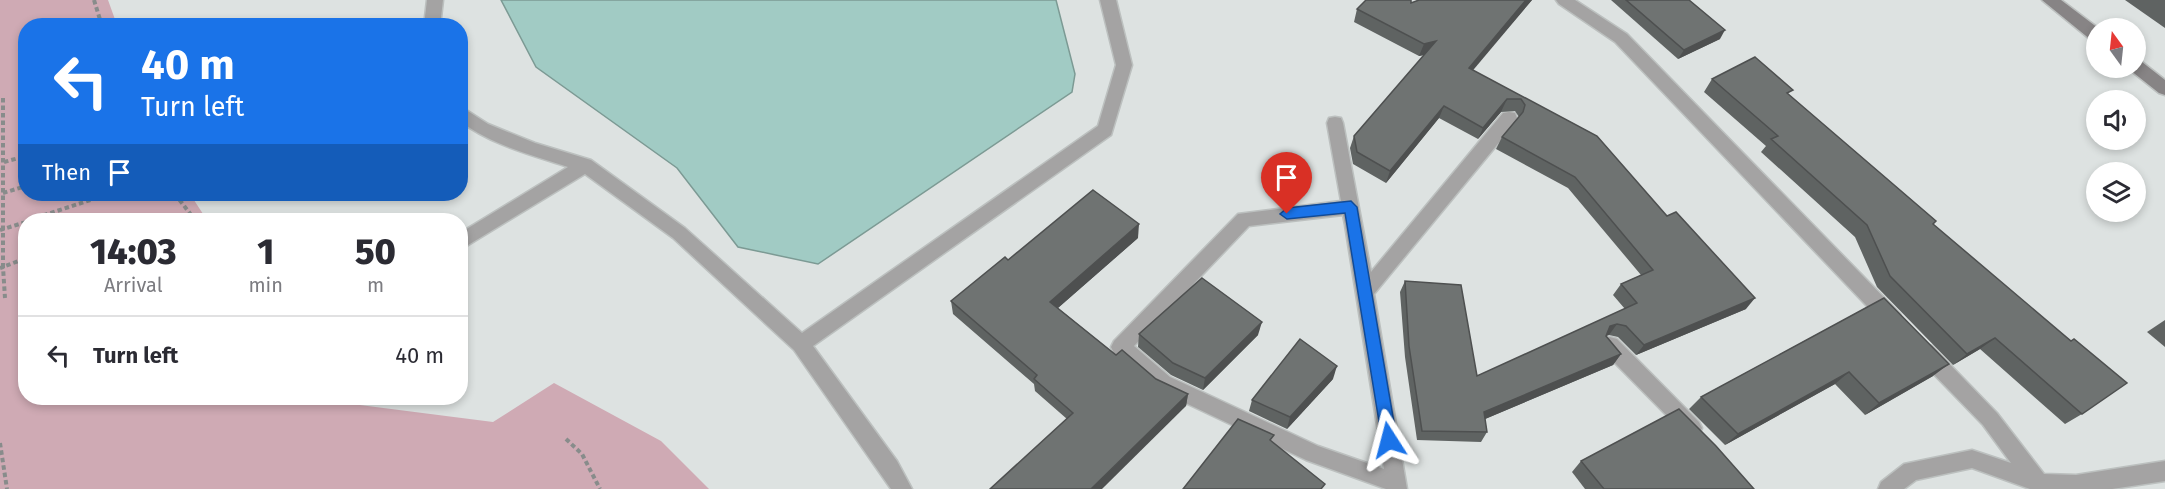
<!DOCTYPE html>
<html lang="en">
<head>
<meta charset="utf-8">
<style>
  :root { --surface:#fff; --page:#f7f7f7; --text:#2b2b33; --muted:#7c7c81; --line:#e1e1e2 }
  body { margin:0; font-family:"Fira Sans",sans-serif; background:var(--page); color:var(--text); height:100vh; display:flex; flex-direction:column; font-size:22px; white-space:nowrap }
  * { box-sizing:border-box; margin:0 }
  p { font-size:20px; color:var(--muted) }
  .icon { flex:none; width:33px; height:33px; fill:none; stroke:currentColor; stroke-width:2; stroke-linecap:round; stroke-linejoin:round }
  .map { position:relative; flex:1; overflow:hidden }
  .details { position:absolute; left:18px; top:213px; width:450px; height:192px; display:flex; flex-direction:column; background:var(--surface); border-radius:24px; box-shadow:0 3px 9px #0003 }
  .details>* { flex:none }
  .hud { position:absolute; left:18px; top:18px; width:450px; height:183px; border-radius:24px; box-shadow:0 3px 9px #0003; background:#1a73e8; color:#fff; overflow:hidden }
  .needle { width:39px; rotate:345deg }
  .buttons { position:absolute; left:2086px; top:18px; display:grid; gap:12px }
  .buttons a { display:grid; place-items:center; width:60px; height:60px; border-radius:50%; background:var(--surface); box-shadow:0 3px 9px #0003; font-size:30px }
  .pin { position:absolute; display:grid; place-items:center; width:51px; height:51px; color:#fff; margin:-62px -26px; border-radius:50% 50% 50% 0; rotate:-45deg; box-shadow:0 0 6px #0007 }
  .pin .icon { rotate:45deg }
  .me { position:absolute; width:66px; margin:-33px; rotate:351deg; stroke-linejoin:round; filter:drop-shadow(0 0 4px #0008) }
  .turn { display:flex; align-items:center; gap:21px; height:126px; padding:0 24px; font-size:27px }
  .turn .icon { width:78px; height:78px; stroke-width:2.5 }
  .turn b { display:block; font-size:42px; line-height:51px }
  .then { display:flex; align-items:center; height:57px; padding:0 24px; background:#0003; gap:12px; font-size:22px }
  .eta { display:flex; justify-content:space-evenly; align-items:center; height:102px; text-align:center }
  .eta b { font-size:36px; font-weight:800; line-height:42px }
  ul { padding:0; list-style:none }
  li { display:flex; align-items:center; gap:18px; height:78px; padding:0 24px; border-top:2px solid var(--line) }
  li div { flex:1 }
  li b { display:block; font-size:22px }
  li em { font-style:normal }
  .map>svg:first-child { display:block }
  .green { fill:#cfaab4 }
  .water { fill:#a1cbc4; stroke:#7c9a94; stroke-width:1.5 }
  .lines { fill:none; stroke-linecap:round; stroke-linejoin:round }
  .street-casing { stroke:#bcc0bf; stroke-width:3 }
  .secondary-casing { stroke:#bcc0bf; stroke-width:3 }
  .path { stroke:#888c8b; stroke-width:4; stroke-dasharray:4.5 3; stroke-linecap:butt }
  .street { fill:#a4a3a3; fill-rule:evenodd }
  .secondary { fill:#878485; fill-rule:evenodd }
  .wall { fill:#5f6362 }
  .shaded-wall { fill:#4e5050 }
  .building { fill:#6f7372; stroke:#4e5050; stroke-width:1.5 }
  .route { fill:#1a73e8; stroke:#114b97; stroke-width:1.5 }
</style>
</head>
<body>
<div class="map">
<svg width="2165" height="489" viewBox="0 0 2165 489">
  <rect width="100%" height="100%" fill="#dde2e1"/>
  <polygon class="green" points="0,0 108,0 117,25 26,26 26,194 190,194 207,220 26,220 26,398 305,398 493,422 554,383 661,441 709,489 0,489"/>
  <polygon class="water" points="501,0 1056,0 1075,74 1072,92 818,264 738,247 677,168 536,67"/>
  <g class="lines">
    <g class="street-casing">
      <g id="street">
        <polygon points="427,0 443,0 440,26 424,26"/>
        <path d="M1100,0H1116L1132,65L1111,135L813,346L897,461L912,489H891L794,350L673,238L585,174L460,250V233L568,167C532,155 491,145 460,121V106L488,124L535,143L591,160L685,228L802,333L1098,126L1116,65Z"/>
        <polygon points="1556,0 1575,0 1627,34 1900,314 1902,320 1900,326 1893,328 1886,326 1615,42 1559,4"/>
        <path d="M1509,112L1515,113L1517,118L1515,123L1374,294L1407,489H1386L1306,460L1156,389L1114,353L1111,347L1114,341L1238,214L1341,201L1327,123L1329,118L1335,117L1341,118L1343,123L1371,272L1503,113ZM1343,215L1345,225L1384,469L1318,446L1170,377L1134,346L1249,226Z"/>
        <polygon points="1610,337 1617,339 1699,422 1702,428 1699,434 1692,437 1685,434 1603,351 1600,345 1603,339"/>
        <polygon points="1925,344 1932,346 1997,413 2044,474 2076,475 2165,461 2165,481 2112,489 2030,489 1972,468 1916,480 1904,489 1878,489 1881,482 1904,464 1972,450 2011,463 1983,425 1918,358 1915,352 1918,346"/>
      </g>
    </g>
    <g class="secondary-casing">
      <g id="secondary">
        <polygon points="2042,0 2061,0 2098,28 2097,42 2091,40"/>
        <polygon points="2136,60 2142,62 2165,80 2165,95 2159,93 2130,70 2129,68 2136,68"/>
      </g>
    </g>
    <g class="path">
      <polyline points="94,0 102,26"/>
      <polyline points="3,98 3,267 26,258"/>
      <polyline points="4,162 26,156"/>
      <polyline points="3,193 26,186"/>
      <polyline points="175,194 195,220"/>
      <polyline points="29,220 109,194"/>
      <polyline points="128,220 142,215"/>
      <polyline points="0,230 26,222"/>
      <polyline points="0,268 3,267 5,298"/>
      <polyline points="566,439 582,454 600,489"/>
      <polyline points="0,443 7,489"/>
    </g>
    <use href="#street" class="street"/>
    <use href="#secondary" class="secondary"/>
  </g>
  <g class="wall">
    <polygon points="1419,0 1532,0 1472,70 1597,136 1746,309 1636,355 1618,337 1609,335 1606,336 1621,354 1613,365 1485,419 1487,432 1481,442 1417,440 1405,357 1400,292 1405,281 1477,376 1625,309 1613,295 1621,284 1641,275 1568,188 1496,149 1502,137 1519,117 1515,111 1501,112 1478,139 1439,118 1386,183 1353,164 1350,148 1354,136 1424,55 1419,56 1354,22 1357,9 1411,3"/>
    <polygon points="1611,0 1689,0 1720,39 1678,59"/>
    <polygon points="2125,0 2165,0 2165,28"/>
    <polygon points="1712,79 1789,95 1936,221 1933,224 2082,414 2065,424 1980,349 1953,365 1877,287 1855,237 1761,152 1766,146 1704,92"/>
    <polygon points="1138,238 1058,308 1116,355 1156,379 1188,394 1186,406 1067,419 1035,391 1034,384 953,314 951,301"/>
    <polygon points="1884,298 1933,376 1865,415 1835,384 1725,445 1689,409 1701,397"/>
    <polygon points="2165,320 2165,347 2147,332"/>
    <polygon points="1139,334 1258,335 1203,390 1171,375 1138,347"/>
    <polygon points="1333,379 1287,429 1249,411 1252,400"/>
    <polygon points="1581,461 1754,489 1585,489 1572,472"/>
  </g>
  <g class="shaded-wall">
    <polygon points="1526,0 1532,0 1464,81 1469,68"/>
    <polygon points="1725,30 1720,39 1678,59 1684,50"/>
    <polygon points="1436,41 1432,53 1419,56 1424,44"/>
    <polygon points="1507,99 1501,112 1478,139 1483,128"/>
    <polygon points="1444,106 1439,118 1386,183 1390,171"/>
    <polygon points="1139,224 1138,238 1051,314 1050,302"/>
    <polygon points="1755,298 1746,309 1636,355 1644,345"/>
    <polygon points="1262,322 1258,335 1203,390 1205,378"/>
    <polygon points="1617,324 1609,335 1602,337 1610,326"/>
    <polygon points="1995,338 1980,349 1953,365 1967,354"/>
    <polygon points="1621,354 1613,365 1478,422 1484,412"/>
    <polygon points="1949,364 1933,376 1865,415 1879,403"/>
    <polygon points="1337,366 1333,379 1287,429 1290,417"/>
    <polygon points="1849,372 1835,384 1725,445 1738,434"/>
    <polygon points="1188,394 1186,406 1102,489 1091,489"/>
  </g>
  <g class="building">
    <polygon points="1366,0 1411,0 1411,3 1419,0 1526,0 1469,68 1597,136 1667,216 1676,212 1755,298 1644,345 1626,326 1617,324 1610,326 1606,336 1621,354 1484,412 1487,432 1422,431 1409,346 1405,281 1461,285 1477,376 1637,303 1621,284 1653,270 1575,177 1502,137 1523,112 1525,105 1521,99 1507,99 1483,128 1444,106 1390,171 1357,152 1354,136 1436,41 1424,44 1357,9"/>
    <polygon points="1626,0 1689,0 1725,30 1684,50"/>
    <polygon points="1755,57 1793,90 1787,93 1936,221 1933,224 2071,341 2074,339 2127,383 2082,414 1995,338 1967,354 1890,276 1867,225 1771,139 1778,136 1712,79"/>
    <polygon points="1093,190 1139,224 1050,302 1116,355 1122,350 1156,379 1188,394 1091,489 990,489 1073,413 1034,379 1037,375 951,301 1005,257 1008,260"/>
    <polygon points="1202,278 1262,322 1205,378 1173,363 1139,334"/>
    <polygon points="1884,298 1949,364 1879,403 1849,372 1738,434 1701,397"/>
    <polygon points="1300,339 1337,366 1290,417 1252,400"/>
    <polygon points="1679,409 1716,446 1754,489 1604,489 1581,461"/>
    <polygon points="1238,419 1274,435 1270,440 1325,484 1321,489 1183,489"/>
  </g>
  <polygon class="route" points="1351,201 1357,207 1397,440 1395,445 1389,447 1384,445 1382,440 1345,213 1287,219 1280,214 1287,208"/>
</svg>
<div class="buttons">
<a><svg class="needle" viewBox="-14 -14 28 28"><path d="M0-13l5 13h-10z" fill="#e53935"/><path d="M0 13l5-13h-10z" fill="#7c7c81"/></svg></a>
<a><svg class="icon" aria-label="sound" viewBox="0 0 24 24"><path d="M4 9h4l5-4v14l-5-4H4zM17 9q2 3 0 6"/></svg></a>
<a><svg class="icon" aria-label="layers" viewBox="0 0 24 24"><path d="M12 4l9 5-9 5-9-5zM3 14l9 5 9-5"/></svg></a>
</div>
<div class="pin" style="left:1287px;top:214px;background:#d93025"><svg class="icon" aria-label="arrive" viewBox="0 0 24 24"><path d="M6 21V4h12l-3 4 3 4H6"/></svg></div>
<svg class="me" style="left:1389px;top:440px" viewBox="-20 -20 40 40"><path d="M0-17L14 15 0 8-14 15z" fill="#1a73e8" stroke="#fff" stroke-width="4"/></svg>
<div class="hud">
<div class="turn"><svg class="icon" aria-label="left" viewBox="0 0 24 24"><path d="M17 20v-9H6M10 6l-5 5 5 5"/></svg><div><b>40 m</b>Turn left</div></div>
<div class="then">Then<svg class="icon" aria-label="arrive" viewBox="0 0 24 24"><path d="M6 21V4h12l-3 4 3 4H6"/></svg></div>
</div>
<section class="details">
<div class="eta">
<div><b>14:03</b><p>Arrival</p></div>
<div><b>1</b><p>min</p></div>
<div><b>50</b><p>m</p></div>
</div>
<ul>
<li><svg class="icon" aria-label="left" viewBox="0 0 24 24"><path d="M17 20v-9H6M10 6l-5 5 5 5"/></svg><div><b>Turn left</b></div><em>40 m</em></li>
</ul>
</section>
</div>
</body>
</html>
